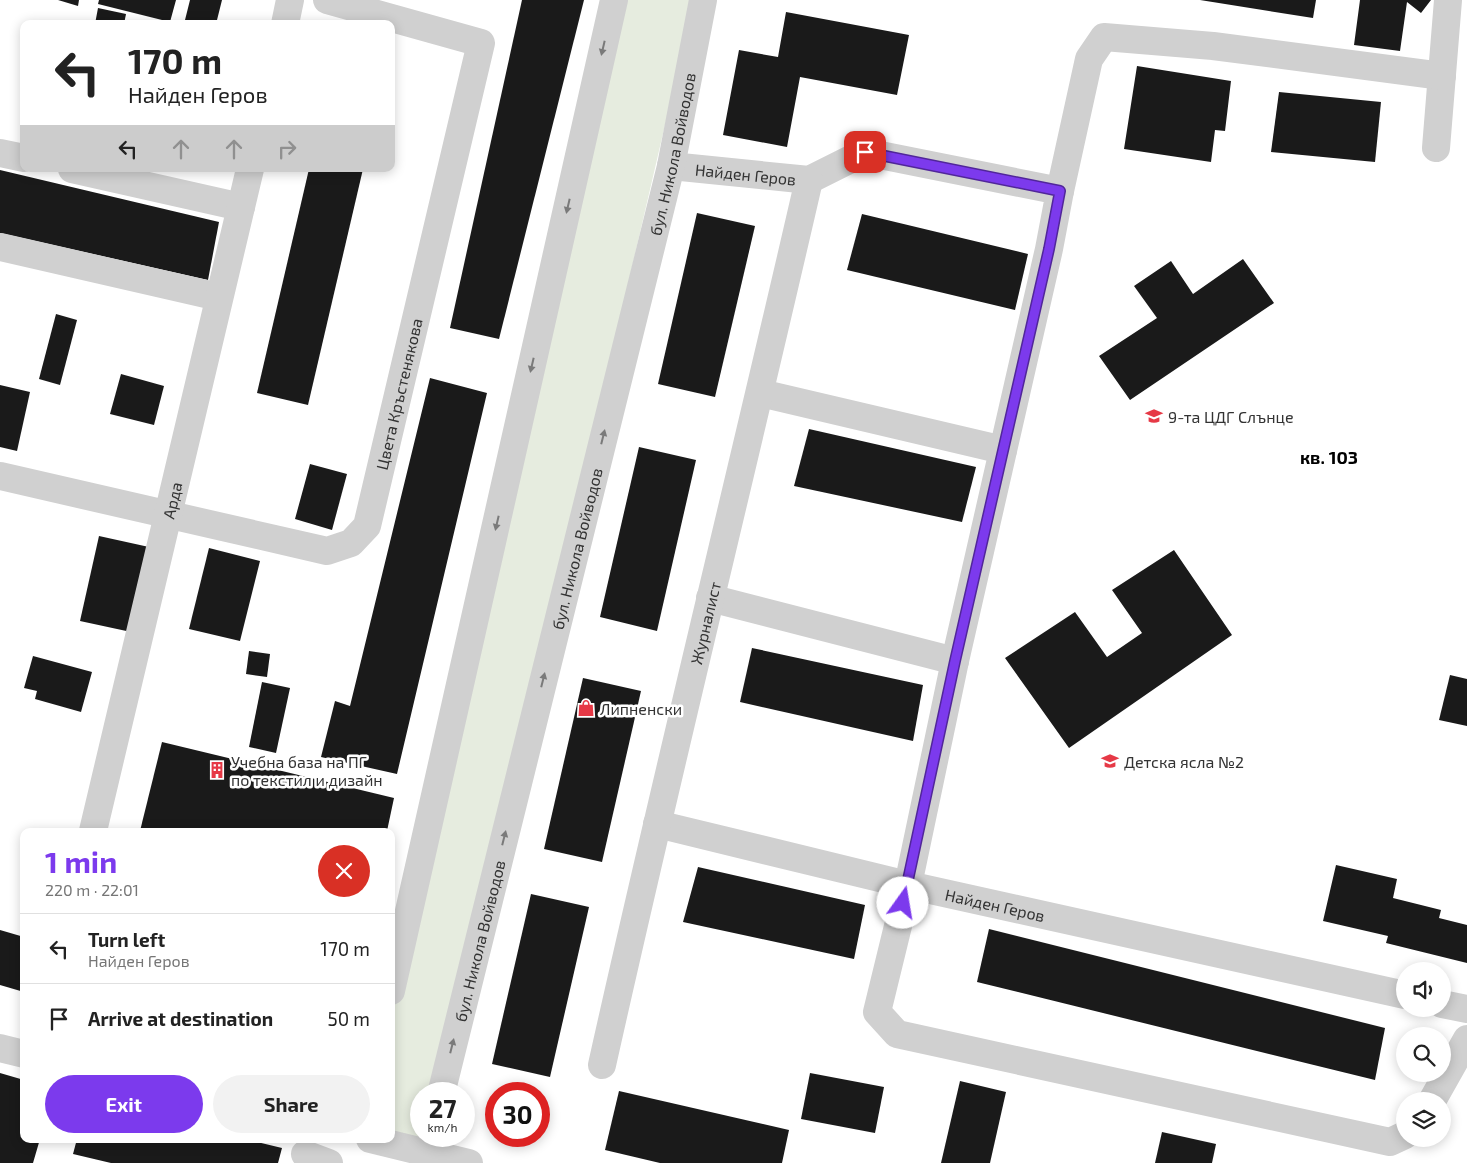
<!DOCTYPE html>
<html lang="en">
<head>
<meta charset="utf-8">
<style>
  :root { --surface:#fff; --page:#f2f2f2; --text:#222; --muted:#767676; --line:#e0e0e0; --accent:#7c3aed }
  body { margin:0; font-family:"Exo 2",sans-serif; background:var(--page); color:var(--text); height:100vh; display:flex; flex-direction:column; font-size:19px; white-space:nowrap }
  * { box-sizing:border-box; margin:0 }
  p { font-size:16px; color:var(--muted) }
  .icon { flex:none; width:28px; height:28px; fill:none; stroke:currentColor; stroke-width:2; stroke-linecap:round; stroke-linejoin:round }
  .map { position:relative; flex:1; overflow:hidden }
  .side { position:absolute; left:20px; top:828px; width:375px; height:315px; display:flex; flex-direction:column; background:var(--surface); border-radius:10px; box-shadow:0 2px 12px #0003 }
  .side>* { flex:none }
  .banner { position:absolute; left:20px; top:20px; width:375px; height:152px; border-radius:10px; box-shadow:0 2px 12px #0003; background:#fff; color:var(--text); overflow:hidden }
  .fabs { position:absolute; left:1396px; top:962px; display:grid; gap:10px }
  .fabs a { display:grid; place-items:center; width:55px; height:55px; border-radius:50%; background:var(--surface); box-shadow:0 2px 12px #0003; font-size:25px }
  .speed { position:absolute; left:410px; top:1082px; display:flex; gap:10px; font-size:25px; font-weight:700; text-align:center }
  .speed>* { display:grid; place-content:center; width:65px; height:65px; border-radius:50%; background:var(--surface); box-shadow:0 2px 12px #0003; line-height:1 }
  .speed small { font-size:12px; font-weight:400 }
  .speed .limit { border:8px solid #d22; background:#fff; color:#111 }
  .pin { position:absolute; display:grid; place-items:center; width:42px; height:42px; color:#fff; margin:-21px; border-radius:10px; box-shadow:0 2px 8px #0006 }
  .me { position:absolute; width:55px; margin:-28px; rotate:13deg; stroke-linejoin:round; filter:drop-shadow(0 0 4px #0008) }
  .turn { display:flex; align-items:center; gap:18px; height:105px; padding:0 25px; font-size:22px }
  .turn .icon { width:65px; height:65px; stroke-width:2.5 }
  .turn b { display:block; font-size:35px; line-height:42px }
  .lanes { display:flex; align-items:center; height:48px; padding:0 25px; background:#0003; justify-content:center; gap:25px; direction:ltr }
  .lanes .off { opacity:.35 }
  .round { display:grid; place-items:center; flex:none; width:52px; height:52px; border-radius:26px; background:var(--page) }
  .overview { display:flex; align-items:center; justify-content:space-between; height:85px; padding:0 25px }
  h1 { font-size:30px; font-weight:700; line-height:38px; color:var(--accent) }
  .cta { display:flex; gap:10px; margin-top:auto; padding:10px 25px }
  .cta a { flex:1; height:58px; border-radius:30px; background:var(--accent); color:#fff; font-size:20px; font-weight:700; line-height:58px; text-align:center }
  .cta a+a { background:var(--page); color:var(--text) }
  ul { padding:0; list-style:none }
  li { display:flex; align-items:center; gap:15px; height:70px; padding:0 25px; border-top:1px solid var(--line) }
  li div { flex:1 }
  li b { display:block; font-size:19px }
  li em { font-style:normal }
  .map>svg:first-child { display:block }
  .green { fill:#e6ecdf }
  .building { fill:#1a1a1a }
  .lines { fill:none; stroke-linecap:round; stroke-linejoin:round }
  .minor { stroke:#d0d0d0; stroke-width:28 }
  .oneway { fill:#7a7a7a }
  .route-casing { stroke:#51269a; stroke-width:12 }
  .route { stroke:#7c3aed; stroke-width:9 }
  .labels { text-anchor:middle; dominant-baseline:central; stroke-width:5; stroke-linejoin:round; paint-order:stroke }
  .street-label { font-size:16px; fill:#333; stroke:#fff }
  .poi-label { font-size:16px; fill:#333; stroke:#fff; text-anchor:start }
  .neighbourhood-label { font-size:18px; font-weight:bold; fill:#000; stroke:#fff }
</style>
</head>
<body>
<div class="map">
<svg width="1467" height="1163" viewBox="0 0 1467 1163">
  <rect width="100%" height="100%" fill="#fff"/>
  <polygon class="green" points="614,0 694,0 440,1094 421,1094 421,1136 430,1136 426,1153 391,1139 391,991"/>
  <g class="building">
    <polygon points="58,0 79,0 78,6"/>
    <polygon points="99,0 176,0 170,22 98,4"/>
    <polygon points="190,0 222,0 216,24 184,24"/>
    <polygon points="522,0 584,0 499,339 450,328"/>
    <polygon points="1200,0 1316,0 1313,18"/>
    <polygon points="1360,0 1431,0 1421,13 1407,2 1400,51 1354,45"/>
    <polygon points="98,8 126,14 124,24 95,24"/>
    <polygon points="786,12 909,35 897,95 800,77 787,147 723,135 739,50 778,57"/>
    <polygon points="1137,66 1231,81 1225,131 1215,130 1211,162 1124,149"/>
    <polygon points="1279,92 1381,102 1375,162 1271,152"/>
    <polygon points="309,169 363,169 308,405 257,393"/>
    <polygon points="0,170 219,222 208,280 0,233"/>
    <polygon points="697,213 755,226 715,397 658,384"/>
    <polygon points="862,214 1028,254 1015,310 847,270"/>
    <polygon points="1243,259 1274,303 1130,400 1099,356 1157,318 1134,286 1171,261 1193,294"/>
    <polygon points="56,314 77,320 60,385 39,379"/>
    <polygon points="121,374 164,386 154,425 110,414"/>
    <polygon points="430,378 487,393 397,774 321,757 335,701 350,706"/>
    <polygon points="0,385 30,392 17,451 0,447"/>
    <polygon points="809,429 976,467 962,522 794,486"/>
    <polygon points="639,447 696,460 657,631 600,617"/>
    <polygon points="310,464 347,474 332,530 295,519"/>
    <polygon points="99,536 149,547 131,632 80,621"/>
    <polygon points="209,548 260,561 240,641 189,629"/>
    <polygon points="1174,550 1232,635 1069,748 1005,658 1075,612 1107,657 1142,633 1112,590"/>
    <polygon points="752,648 923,685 913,741 740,702"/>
    <polygon points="249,651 270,654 267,677 246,674"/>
    <polygon points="33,656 92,672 81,712 35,699 37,691 24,688"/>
    <polygon points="1450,675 1467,679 1467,726 1439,720"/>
    <polygon points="583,678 641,691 602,862 544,849"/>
    <polygon points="262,682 290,688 276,753 249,747"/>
    <polygon points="162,742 394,798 387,831 140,831"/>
    <polygon points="1336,865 1397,879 1393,898 1441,910 1439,918 1467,925 1467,963 1386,943 1388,936 1323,921"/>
    <polygon points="698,867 865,905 854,959 683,922"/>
    <polygon points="531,894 589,907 550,1077 492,1064"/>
    <polygon points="989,929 1385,1028 1375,1080 977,982"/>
    <polygon points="0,930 24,937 24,992 0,985"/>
    <polygon points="0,1073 24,1080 24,1139 40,1139 33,1163 0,1163"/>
    <polygon points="810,1073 884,1087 875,1133 801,1119"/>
    <polygon points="960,1081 1006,1092 990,1163 941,1163"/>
    <polygon points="619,1091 789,1130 782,1163 660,1163 605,1150"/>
    <polygon points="1162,1132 1216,1144 1212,1163 1155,1163"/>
    <polygon points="77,1139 245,1139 282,1148 278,1163 111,1163 73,1154"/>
  </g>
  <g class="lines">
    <g class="minor">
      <polyline points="285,24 290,0"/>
      <polyline points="1436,148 1448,0"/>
      <polyline points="0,153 24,158"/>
      <path id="s1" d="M671,166L809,180L865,152L1060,191L1049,249L955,661L908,885L1405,995"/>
      <polyline points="72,169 241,207"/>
      <polyline points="1060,191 1089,59 1104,37 1213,46 1442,76"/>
      <polyline points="0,247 219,297"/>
      <polyline points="760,393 1003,450"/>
      <path id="s2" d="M0,476L327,551L351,543L367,526L481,43L327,0"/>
      <polyline points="710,598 955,661"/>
      <polyline points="657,824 908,885 877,1012 897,1034 1390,1142 1405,1135"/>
      <path id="s3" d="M93,831L250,169"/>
      <polyline points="391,991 614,0"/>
      <polyline points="1442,1004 1467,1009"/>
      <polyline points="0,1048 24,1054"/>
      <path id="s4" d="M602,1065C668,769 741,476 809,180"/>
      <path id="s5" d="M441,1094L671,166L703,0"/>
      <polyline points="1432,1101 1467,1039"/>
      <polyline points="370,1139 469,1163"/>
      <polyline points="305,1154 329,1163"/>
    </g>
  </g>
  <defs><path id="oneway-solid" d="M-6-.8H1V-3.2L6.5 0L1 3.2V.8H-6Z" transform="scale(1.25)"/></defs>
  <g class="oneway">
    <use href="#oneway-solid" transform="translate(603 48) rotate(103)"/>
    <use href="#oneway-solid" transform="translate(568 206) rotate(103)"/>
    <use href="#oneway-solid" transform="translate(532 365) rotate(103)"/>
    <use href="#oneway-solid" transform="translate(603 437) rotate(-76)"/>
    <use href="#oneway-solid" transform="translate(497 523) rotate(103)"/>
    <use href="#oneway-solid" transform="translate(543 680) rotate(-76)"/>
    <use href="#oneway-solid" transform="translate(504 838) rotate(-76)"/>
    <use href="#oneway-solid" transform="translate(452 1046) rotate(-76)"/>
  </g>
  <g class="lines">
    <g class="route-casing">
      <polyline id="route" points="865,152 1060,191 1049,249 955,661 903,903"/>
    </g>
    <use href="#route" class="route"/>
  </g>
  <defs>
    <g id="school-bare" transform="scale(1.35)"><path d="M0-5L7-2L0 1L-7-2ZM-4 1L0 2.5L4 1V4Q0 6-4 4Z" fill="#e63946" stroke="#fff" stroke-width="2.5" paint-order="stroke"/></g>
    <g id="shop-bare" transform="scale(1.35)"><path d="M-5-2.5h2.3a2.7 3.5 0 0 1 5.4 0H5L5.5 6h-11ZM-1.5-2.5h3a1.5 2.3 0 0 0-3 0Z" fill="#e63946" stroke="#fff" stroke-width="2.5" paint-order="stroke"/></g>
    <g id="building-bare" transform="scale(1.35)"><path d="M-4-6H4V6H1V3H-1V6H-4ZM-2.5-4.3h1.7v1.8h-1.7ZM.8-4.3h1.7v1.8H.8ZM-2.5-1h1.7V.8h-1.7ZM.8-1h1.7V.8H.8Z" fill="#e63946" stroke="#fff" stroke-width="2.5" paint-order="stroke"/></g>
  </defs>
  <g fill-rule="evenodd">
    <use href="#school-bare" x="1154" y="416"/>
    <use href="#shop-bare" x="586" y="708"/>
    <use href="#school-bare" x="1110" y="761"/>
    <use href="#building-bare" x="217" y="770"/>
  </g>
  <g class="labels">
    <g class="street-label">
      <text stroke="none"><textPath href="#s5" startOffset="968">бул. Никола Войводов</textPath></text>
      <text stroke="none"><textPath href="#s1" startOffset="75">Найден Геров</textPath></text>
      <text stroke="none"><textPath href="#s2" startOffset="520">Цвета Кръстенякова</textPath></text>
      <text stroke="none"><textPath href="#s3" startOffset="340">Арда</textPath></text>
      <text stroke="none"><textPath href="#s5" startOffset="562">бул. Никола Войводов</textPath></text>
      <text stroke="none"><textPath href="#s4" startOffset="454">Журналист</textPath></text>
      <text stroke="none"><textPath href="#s1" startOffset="1200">Найден Геров</textPath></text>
      <text stroke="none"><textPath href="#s5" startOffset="158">бул. Никола Войводов</textPath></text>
    </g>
    <g class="poi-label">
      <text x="1168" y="416">9-та ЦДГ Слънце</text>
      <text x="600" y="708">Липненски</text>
      <text x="231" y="761">Учебна база на ПГ<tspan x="231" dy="18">по текстил и дизайн</tspan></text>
      <text x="1124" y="761">Детска ясла №2</text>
    </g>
    <g class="neighbourhood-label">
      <text x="1329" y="457">кв. 103</text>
    </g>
  </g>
</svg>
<div class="fabs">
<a><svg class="icon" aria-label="sound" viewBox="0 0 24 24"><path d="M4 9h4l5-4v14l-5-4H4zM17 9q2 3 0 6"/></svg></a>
<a><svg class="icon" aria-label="search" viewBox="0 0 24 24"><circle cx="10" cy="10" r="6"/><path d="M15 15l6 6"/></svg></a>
<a><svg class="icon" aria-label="layers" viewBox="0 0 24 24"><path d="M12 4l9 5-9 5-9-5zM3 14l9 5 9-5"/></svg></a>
</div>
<div class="speed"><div>27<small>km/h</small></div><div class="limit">30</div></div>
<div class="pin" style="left:865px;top:152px;background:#d93025"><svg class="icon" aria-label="arrive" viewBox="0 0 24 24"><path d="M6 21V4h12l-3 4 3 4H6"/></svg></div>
<svg class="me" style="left:903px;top:903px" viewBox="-20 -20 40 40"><circle r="19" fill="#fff"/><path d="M0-13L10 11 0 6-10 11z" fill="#7c3aed"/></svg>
<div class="banner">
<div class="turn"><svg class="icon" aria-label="left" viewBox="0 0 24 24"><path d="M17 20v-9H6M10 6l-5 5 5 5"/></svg><div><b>170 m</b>Найден Геров</div></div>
<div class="lanes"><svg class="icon" aria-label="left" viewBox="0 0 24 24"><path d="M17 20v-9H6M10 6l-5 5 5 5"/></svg><svg class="icon off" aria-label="ahead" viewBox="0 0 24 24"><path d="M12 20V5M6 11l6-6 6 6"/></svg><svg class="icon off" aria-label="ahead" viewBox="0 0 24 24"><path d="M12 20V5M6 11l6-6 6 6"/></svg><svg class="icon off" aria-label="right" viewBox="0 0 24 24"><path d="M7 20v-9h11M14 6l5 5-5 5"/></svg></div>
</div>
<section class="side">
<div class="overview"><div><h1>1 min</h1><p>220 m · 22:01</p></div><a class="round" style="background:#d93025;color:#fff"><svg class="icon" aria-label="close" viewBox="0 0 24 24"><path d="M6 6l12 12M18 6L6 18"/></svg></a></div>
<ul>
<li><svg class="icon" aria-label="left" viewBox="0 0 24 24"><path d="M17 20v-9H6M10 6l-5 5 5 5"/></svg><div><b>Turn left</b><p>Найден Геров</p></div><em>170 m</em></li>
<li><svg class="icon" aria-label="arrive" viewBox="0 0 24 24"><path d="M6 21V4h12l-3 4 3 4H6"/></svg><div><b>Arrive at destination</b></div><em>50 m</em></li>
</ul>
<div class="cta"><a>Exit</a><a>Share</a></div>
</section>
</div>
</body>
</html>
